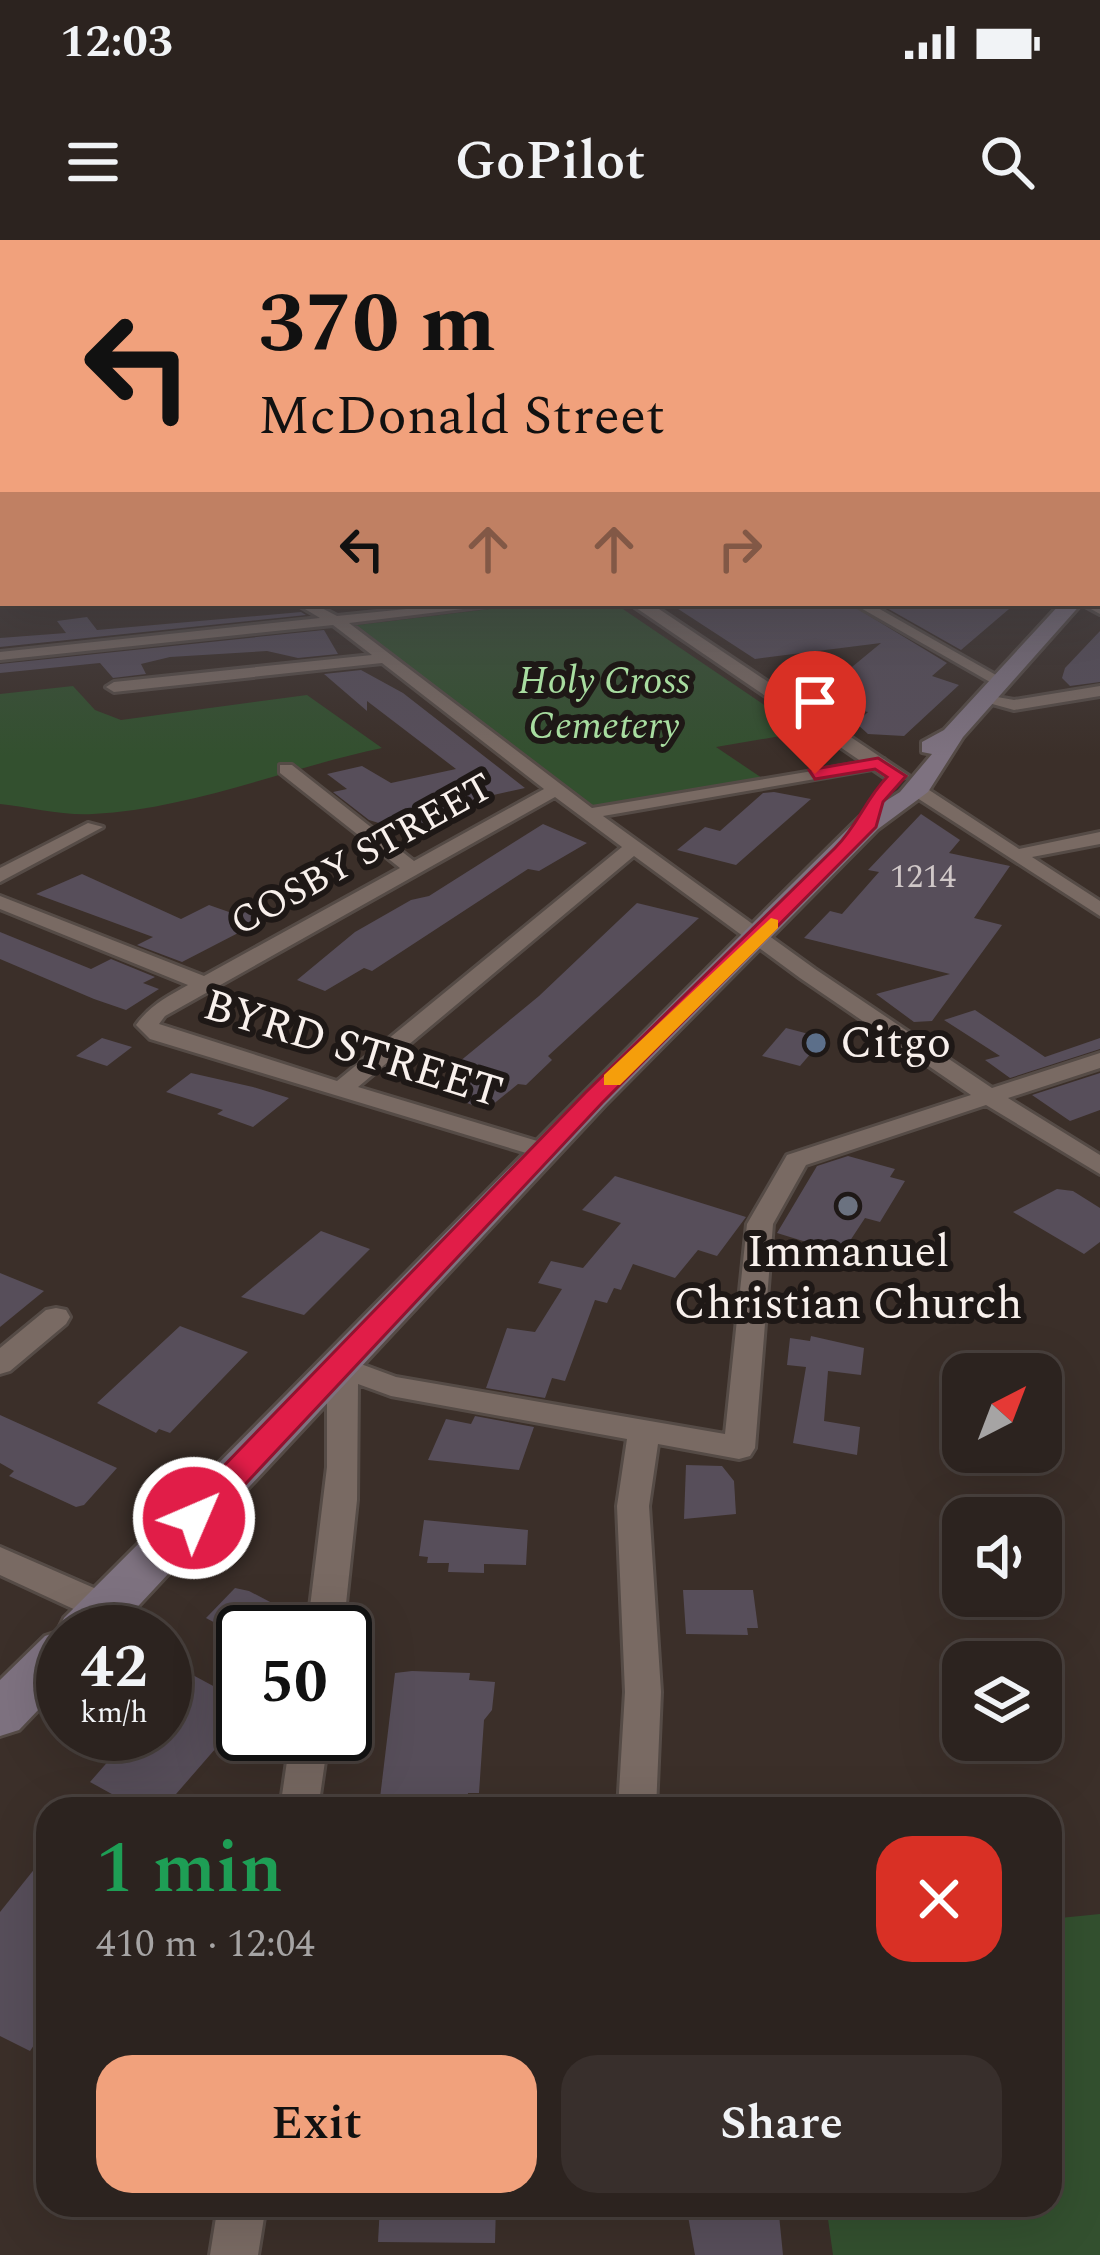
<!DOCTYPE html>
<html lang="en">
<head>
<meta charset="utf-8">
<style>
  :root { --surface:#2c231f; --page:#382f2c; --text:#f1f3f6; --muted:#a6a4a4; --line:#48403d; --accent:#f1a17c }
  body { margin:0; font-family:Spectral,serif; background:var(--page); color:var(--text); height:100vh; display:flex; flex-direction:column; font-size:45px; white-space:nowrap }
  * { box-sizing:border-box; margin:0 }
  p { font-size:39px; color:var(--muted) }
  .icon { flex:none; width:66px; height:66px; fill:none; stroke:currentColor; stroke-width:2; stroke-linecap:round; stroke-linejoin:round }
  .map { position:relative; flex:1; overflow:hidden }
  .side { position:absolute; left:36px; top:1557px; width:1026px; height:420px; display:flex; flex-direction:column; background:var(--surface); border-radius:36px; box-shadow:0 12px 48px #0002,0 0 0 3px var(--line) }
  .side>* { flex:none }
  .hud { position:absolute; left:0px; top:0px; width:1101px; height:366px; box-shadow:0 12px 48px #0002,0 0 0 3px var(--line); background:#f1a17c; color:#111; overflow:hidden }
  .needle { width:78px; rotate:42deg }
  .buttons { position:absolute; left:942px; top:1113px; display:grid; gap:24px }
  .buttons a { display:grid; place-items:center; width:120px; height:120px; border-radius:24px; background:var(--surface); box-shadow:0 12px 48px #0002,0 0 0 3px var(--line); font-size:60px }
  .speed { position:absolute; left:36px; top:1365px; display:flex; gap:24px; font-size:60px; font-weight:700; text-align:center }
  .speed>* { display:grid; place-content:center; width:156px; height:156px; border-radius:50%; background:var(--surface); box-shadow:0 12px 48px #0002,0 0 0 3px var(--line); line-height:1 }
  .speed small { font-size:30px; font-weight:400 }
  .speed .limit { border:6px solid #111; border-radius:18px; background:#fff; color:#111 }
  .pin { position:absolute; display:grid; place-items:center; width:102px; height:102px; color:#fff; margin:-123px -51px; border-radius:50% 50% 50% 0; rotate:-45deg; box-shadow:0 0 12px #0007 }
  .pin .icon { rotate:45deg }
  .me { position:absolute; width:132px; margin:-66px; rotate:45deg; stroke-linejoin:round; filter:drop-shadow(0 0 9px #0008) }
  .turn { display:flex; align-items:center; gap:42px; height:252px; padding:0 60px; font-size:54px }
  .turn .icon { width:156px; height:156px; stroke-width:2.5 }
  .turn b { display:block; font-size:84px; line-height:102px }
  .lanes { display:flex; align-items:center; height:114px; padding:0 60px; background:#0003; justify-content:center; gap:60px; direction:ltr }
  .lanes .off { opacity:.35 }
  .round { display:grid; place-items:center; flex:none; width:126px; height:126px; border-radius:36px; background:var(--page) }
  .overview { display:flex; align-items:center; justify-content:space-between; height:204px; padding:0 60px }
  h1 { font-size:72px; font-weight:600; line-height:90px; color:#1e9e55 }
  .cta { display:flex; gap:24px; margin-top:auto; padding:24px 60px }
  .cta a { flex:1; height:138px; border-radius:36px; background:var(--accent); color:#111; font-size:48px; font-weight:600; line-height:138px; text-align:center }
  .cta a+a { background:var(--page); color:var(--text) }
  .status { display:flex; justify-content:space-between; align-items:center; height:84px; padding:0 60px; background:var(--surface); direction:ltr }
  .status svg { height:33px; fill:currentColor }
  header { display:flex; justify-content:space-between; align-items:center; height:156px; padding:0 60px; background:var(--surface); font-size:54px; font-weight:600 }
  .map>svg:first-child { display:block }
  .green { fill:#33502f }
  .building { fill:#574e5a }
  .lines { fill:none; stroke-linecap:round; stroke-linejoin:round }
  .minor-casing { stroke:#554b46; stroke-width:6 }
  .tertiary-casing { stroke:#554b46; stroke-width:6 }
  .secondary-casing { stroke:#554b46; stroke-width:6 }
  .minor { fill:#796a63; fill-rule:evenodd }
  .tertiary { fill:#796a63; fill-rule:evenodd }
  .secondary { fill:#7e7280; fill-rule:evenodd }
  .route { fill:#e11d48; stroke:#92132f; stroke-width:3 }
  .slow { fill:#f59e0b }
  .service-dot { fill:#5c6f8a; stroke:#1e1816; stroke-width:4.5 }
  .worship-dot { fill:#6b7280; stroke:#1e1816; stroke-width:4.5 }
  .labels { text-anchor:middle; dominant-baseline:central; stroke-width:12; stroke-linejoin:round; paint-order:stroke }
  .far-number-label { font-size:33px; fill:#d0c8c8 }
  .far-park-label { font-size:39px; font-style:italic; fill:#a8dda0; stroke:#1e1816 }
  .far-street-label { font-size:39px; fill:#f8f0ec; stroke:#1e1816 }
  .poi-label { font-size:45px; fill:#f8f0ec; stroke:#1e1816; text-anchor:start }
  .street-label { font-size:45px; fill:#f8f0ec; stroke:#1e1816 }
</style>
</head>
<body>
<div class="status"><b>12:03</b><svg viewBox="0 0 49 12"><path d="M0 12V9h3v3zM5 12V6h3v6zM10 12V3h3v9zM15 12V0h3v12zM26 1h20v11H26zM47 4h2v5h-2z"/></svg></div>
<header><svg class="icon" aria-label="menu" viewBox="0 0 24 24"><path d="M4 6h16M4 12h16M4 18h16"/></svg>GoPilot<svg class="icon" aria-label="search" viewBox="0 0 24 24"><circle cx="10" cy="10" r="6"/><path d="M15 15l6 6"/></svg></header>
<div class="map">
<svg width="1100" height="2015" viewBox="0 0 1100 2015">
  <rect width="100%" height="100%" fill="#3b2f29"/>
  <g class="green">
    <polygon points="539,363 614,363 804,492 716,507 762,538 592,568 350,386"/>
    <path d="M73,446L95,470L121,480L307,455L382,508C287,528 191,569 93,574C63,576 30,567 0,564V454Z"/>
    <polygon points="1100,1674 1100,2015 833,2015 826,1965 1050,1965 1050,1679"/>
  </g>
  <g class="building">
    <polygon points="669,363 848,363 947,423 932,436 959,445 904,496 868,494 856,483 868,472 812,460 881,403 755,419"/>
    <polygon points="878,363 1016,363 961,410"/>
    <polygon points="301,372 306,375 0,407 0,398 66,393 57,381 87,377 97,390"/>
    <polygon points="324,390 338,414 298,418 267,411 170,417 141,424 146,434 113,438 100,423 0,433 0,424"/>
    <polygon points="1100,391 1100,442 1070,446 1062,438 1065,428"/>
    <polygon points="361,430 403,453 525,548 467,561 477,565 421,596 369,580 333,552 347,549 327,534 362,526 391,543 456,529 367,461 367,471 324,434"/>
    <polygon points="774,552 811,559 736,625 677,610 705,587 720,591 763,553"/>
    <polygon points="921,574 960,600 949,613 1010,626 974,678 1002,685 932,781 914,782 876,754 950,734 804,698 830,671 842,674 879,632 868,630"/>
    <polygon points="543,584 587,603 539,631 528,629 372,731 364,728 325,751 297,740 355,692 411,660 429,656"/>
    <polygon points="82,634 181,679 209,665 229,672 247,662 279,672 182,722 137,705 153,697 36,654"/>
    <polygon points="637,663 699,678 548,816 552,820 526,845 518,844 486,870 440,853 468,824 459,822 539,756"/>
    <polygon points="0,692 91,729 111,719 155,737 143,743 159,749 126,770 94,759 0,719"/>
    <polygon points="975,770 1045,817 1100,798 1100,809 1010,838 985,820 1000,816 944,780"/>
    <polygon points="786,788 824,798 800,826 762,816"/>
    <polygon points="102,798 132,807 107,826 76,816"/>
    <polygon points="191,833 253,847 289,858 253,887 217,874 223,870 166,852"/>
    <polygon points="1100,833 1100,870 1070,881 1032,855"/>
    <polygon points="848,916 895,929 890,937 905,941 880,982 865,978 842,1013 777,993 817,926"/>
    <polygon points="615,936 746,977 717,1016 698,1010 675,1038 633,1024 621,1050 614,1048 607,1063 595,1060 565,1141 552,1138 545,1158 486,1148 507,1088 535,1092 562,1049 538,1043 551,1021 583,1028 621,983 582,970"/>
    <polygon points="1057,949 1073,951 1100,968 1100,1002 1084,1014 1013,972"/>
    <polygon points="321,991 370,1009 304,1075 241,1057"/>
    <polygon points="0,1033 44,1051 0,1087"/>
    <polygon points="180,1086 248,1112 170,1193 159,1189 156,1193 97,1163"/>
    <polygon points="811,1096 864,1108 861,1135 828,1131 824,1181 860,1187 857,1215 793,1203 806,1127 787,1125 790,1098 810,1101"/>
    <polygon points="0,1175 51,1198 117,1228 84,1265 76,1267 9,1236 14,1231 0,1223"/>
    <polygon points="475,1176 534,1187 519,1230 428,1220 446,1179 471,1184"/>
    <polygon points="686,1225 722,1226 734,1241 736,1274 684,1279"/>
    <polygon points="424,1280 528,1290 526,1325 484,1324 484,1333 448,1332 449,1323 427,1323 428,1317 419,1316"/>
    <polygon points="235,1348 249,1351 293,1374 275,1392 232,1392 206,1378"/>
    <polygon points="683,1350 753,1350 758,1388 747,1388 748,1395 686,1394"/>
    <polygon points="176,1426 230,1455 243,1466 243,1477 163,1569 139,1569 90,1542 132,1494 165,1494 165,1438"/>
    <polygon points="412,1431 470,1433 469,1440 495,1442 492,1470 484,1480 479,1553 468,1553 467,1565 394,1563 394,1558 380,1558 395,1433"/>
    <polygon points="48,1612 48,1785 30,1811 0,1796 0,1672"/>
    <polygon points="380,1965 496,1965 495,2003 378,2002"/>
    <polygon points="686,1965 778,1965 783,2015 695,2015"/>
  </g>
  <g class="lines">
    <g class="minor-casing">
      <g id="minor">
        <rect x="1098" y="263" width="2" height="6"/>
        <rect x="0" y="264" width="3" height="6"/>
        <rect x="1098" y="334" width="2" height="8"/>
        <path d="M295,363H312L337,376L466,363H512L349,383L592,568L884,519L886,523L878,528L603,576L815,729L992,848L1100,813V828L1008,858L1100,915V934L986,865L806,925L773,984L755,1208L750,1216L739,1219L658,1204L649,1266L661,1452L656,1569H618L625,1452L617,1266L627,1199L391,1156L358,1144L357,1260L343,1392H307L327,1227V1127L332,1120L342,1117L396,1137L725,1194L747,984L787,915L971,855L800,738L634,616L358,847L554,906L557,911L554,916H536L150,799L136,785C150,765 167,757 188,745L0,669V656L204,736L400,628L280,533V525H292L414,621L544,549L382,423L114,452L106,447L114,442L372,415L333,385L0,420V412L320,378ZM555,557L622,607L337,841L159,784L165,776Z"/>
        <polygon points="852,363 869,363 1010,443 997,446"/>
        <polygon points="1080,363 1100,365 1100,374"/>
        <polygon points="1100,446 1100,456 1014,470 978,460 986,455 1014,460"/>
        <polygon points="911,546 923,546 1019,609 1100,592 1100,604 1032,617 1100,661 1100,676 911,554"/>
        <polygon points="88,583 103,587 0,642 0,628"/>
        <polygon points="56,1068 66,1070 70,1077 66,1084 10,1131 0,1134 0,1108 46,1070"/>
        <polygon points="0,1307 117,1358 122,1368 117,1378 105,1382 93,1378 0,1335"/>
        <polygon points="291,1494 329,1494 318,1569 280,1569"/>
        <polygon points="218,1965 266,1965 258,2015 210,2015"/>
      </g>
    </g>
    <g class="tertiary-casing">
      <polygon id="tertiary" points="629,363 650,363 909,536 890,541"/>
    </g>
    <g class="secondary-casing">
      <path id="secondary" d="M1061,363H1082L963,497L928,552L878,589L605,865L114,1392H63V1444L19,1490L0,1496V1440L45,1396L57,1392L64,1378C331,1113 591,841 860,577L900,552L932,514L922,512V502L944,490Z"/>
    </g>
    <use href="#minor" class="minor"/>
    <use href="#tertiary" class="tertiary"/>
    <use href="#secondary" class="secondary"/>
  </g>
  <linearGradient id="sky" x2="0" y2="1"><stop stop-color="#201a17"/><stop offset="0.45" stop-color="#4f4d54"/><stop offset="1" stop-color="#4f4d54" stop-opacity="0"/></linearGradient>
  <rect width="1100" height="516" fill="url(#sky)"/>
  <path class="route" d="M878,518L906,536L883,562L876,587L602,863L206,1286H182L178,1278L182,1269L585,853L835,608C858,585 865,560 887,537L875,529L815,539L809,530Z"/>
  <polygon class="slow" points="771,678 778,680 778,688 620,845 604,845 604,835"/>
  <circle class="service-dot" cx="816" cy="803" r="12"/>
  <circle class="worship-dot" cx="848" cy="966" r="12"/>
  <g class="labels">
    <g class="far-number-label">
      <text x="923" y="637">1214</text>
    </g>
    <g class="far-park-label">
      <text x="604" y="441">Holy Cross<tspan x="604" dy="45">Cemetery</tspan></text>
    </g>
    <g class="far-street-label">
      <text transform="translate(362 615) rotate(-29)">COSBY STREET</text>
    </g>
    <g class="poi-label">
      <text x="840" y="803">Citgo</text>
      <text x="848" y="1012" text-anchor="middle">Immanuel<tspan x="848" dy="52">Christian Church</tspan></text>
    </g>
    <g class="street-label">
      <text transform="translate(353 809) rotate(17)">BYRD STREET</text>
    </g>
  </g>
</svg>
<div class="buttons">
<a><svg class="needle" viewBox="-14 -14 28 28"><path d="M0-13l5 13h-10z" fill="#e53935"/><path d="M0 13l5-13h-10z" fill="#a6a4a4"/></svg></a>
<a><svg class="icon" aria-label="sound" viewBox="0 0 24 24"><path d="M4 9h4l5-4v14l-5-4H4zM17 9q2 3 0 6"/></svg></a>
<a><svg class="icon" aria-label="layers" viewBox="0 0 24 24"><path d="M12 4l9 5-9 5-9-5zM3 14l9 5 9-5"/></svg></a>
</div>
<div class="speed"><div>42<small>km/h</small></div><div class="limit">50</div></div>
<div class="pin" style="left:815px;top:534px;background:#d93025"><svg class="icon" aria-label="arrive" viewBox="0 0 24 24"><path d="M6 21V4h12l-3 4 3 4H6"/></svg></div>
<svg class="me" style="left:194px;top:1278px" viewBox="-20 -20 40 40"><circle r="17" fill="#e11d48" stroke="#fff" stroke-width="3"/><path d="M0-11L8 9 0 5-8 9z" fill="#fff"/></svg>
<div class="hud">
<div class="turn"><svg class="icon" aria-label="left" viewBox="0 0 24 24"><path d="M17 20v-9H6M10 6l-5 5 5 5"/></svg><div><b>370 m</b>McDonald Street</div></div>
<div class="lanes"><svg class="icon" aria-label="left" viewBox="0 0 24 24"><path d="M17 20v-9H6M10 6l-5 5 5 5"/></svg><svg class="icon off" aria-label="ahead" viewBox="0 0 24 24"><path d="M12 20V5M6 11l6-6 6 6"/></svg><svg class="icon off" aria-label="ahead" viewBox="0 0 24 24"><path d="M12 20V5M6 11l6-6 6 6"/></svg><svg class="icon off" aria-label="right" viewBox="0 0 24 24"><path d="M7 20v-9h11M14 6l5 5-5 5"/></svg></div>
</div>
<section class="side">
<div class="overview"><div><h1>1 min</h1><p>410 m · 12:04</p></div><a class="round" style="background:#d93025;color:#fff"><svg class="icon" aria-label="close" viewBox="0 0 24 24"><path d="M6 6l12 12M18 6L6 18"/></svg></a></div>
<div class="cta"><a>Exit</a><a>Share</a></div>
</section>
</div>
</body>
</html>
